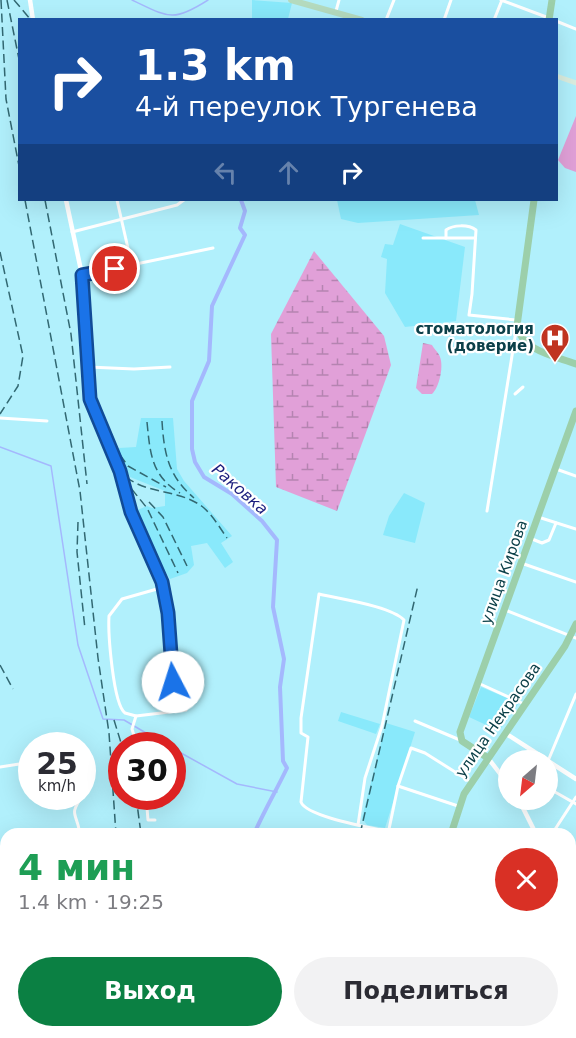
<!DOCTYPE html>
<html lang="ru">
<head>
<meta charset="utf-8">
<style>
  :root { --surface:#fff; --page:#f2f2f3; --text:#2b2b33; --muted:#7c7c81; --accent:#0b8043 }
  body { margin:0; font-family:"DejaVu Sans",sans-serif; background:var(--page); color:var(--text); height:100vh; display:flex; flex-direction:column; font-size:22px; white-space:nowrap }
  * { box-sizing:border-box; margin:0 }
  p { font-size:20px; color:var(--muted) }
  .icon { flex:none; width:33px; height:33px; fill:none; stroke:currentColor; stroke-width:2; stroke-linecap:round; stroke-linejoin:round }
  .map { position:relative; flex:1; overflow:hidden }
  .side { position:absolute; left:0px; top:828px; width:576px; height:210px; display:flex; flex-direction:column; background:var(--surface); border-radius:18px 18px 0 0; box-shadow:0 6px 24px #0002 }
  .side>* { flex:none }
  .banner { position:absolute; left:18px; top:18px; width:540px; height:183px; border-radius:0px; box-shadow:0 6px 24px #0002; background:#1a4fa0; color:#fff; overflow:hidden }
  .needle { width:39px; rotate:208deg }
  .fabs { position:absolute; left:498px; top:750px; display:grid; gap:12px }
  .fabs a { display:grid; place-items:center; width:60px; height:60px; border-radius:50%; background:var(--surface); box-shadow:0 6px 24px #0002; font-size:30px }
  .speed { position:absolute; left:18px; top:732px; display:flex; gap:12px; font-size:30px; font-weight:700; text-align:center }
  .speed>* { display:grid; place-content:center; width:78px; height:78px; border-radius:50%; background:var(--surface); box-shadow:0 6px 24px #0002; line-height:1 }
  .speed small { font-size:15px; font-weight:400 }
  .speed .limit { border:9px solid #d22; background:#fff; color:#111 }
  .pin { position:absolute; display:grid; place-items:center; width:51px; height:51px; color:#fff; margin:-26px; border:3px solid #fff; border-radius:50%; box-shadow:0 2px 6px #0007 }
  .me { position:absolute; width:66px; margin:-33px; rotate:355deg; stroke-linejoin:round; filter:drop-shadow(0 0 4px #0008) }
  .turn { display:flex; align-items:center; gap:21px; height:126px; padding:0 18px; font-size:27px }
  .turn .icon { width:78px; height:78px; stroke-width:2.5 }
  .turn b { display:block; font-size:42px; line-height:51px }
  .lanes { display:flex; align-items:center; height:57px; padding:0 18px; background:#0003; justify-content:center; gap:30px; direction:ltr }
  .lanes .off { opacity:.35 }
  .round { display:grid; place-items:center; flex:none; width:63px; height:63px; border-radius:32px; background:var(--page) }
  .headline { display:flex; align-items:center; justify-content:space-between; height:102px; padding:0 18px }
  h1 { font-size:36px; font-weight:700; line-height:45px; color:#1e9e55 }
  .button { display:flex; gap:12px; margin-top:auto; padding:12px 18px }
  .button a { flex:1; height:69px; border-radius:36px; background:var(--accent); color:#fff; font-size:24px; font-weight:700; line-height:69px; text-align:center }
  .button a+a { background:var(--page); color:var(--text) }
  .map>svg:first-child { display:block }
  .built { fill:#89e9fb }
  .wetland { fill:url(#wetland-marsh) }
  .pitch { fill:#e1a0d8 }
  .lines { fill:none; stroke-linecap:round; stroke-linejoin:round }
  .stream { stroke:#a4b8fd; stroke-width:1.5 }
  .river { stroke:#a4b8fd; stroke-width:4 }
  .minor { stroke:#fff; stroke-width:3 }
  .tertiary { stroke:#fff; stroke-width:4.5 }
  .secondary { stroke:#daeddf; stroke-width:5 }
  .primary { stroke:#b5dbbf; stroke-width:6 }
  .trunk { stroke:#9ccfaa; stroke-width:7 }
  .rail { stroke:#326872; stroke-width:1.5; stroke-dasharray:9 4.5; stroke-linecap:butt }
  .route-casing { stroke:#114b97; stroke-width:15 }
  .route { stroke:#1a73e8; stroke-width:10 }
  .labels { text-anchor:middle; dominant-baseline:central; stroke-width:4.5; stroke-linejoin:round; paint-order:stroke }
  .poi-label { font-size:15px; font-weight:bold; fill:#0c4049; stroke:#fff; text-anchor:end }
  .street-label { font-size:15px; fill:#0c4049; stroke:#fff }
  .water-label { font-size:16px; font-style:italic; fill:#1b1e7e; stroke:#fff }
</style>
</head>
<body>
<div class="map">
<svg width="576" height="1038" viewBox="0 0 576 1038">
  <defs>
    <pattern id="wetland-marsh" width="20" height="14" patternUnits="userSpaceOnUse" patternTransform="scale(1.5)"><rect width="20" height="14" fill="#e1a0d8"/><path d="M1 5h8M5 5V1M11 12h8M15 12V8" fill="none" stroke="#b584b1"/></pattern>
  </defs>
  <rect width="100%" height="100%" fill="#b1f0fc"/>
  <g class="built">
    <polygon points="252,0 292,3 288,19 252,20"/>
    <polygon points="337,200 475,200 479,215 358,223 341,219"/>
    <polygon points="400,224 465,247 456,321 405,327 385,293 387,259 381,257 385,244 393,245"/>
    <polygon points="141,418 173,418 177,469 184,481 232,536 221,543 233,562 225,568 207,543 191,546 194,565 187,573 170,579 149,546 135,511 147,506 152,508 165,506 165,491 130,477 117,451 119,448 136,447"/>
    <polygon points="404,493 425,503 415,543 383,535 389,516"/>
    <polygon points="481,687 519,703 499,731 469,717"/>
    <polygon points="341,712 380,724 376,734 338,721"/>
    <polygon points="386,723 415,732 385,828 367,825 362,818"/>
  </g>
  <g class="wetland">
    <polygon points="314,251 384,336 391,365 337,511 276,487 271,334"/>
    <path d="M423,343L432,345C434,349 439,353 440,357C444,367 439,388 432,394H422L416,388Z"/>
  </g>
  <polygon class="pitch" points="576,116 576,172 565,168 558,160"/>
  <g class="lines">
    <g class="stream">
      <path d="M132,0C168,17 172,23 208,0"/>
      <polyline points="0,447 51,466 78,645 103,719 124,720 168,746"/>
      <polyline points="172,748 237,784 277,792"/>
    </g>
    <g class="river">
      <path d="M241,200L245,211L240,228L245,235L212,306L209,361L192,401V449L195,462L204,477L232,494L262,521L277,540L273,607L284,659L280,687L283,761L287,768C276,791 264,811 254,834"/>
      <polyline points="134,1038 135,1032"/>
    </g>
    <g class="minor">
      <polyline points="501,0 549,18"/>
      <polyline points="336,11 339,0"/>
      <polyline points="386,20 394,0"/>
      <polyline points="444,20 451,0"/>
      <polyline points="494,20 502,0"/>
      <polyline points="556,21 576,29"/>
      <polyline points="117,200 132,266"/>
      <polyline points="72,232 177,205 184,200"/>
      <polyline points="423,238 475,238"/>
      <path d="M446,238V230C453,225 468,224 476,230L472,294L469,315L516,320"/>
      <polyline points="83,275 213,248"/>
      <polyline points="514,345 527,343"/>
      <polyline points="88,367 134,369 170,367"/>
      <polyline points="515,394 523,387"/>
      <polyline points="0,418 47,421"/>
      <polyline points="556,469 576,476"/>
      <polyline points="487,511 516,331"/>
      <polyline points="538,517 576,529"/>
      <polyline points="532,539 542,543 549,540 556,523"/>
      <polyline points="521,563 576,582"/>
      <path d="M162,582L164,590L172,676L186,710L136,716L125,713C113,704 108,633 109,616L122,599L164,587"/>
      <polyline points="505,610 576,638"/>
      <polyline points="478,683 524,704"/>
      <polyline points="136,716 132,729 137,746"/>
      <polyline points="415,721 460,740"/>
      <polyline points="548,761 576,694"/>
      <polyline points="0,767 32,762"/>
      <polyline points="398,786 458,806"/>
      <polyline points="548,788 576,804"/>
      <polyline points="146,796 148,820 155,820"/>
      <path d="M358,825L365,778L382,726L404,620C391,606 339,599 319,594L301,718V733L308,737L301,802C307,818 380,829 399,834"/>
      <path d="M77,834L79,829C75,811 70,815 82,796"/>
      <polyline points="388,834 398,786 411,748 425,753 471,782"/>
      <polyline points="552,834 576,797"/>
      <polyline points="570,942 576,947"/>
      <polyline points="0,972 6,977"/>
      <polyline points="472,1038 474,1032"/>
    </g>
    <g class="tertiary">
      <polyline points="30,0 33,20"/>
      <polyline points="66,200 82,275 90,399 120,471 131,512 162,582"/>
      <polyline points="505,733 547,760"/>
      <polyline points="488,758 508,784"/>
      <polyline points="548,761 576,779"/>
      <polyline points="519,800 536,834"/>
      <polyline points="570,881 576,885"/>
    </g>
    <polyline class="secondary" points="556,76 576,83"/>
    <polyline class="primary" points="291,0 362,20"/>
    <g class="trunk">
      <polyline points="549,20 552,0"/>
      <path d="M534,200L517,326C522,351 555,356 576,364"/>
      <polyline points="488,758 462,741 460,732 576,411"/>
      <polyline points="451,834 464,794 565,646 576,624"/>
      <polyline points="412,1038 413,1032"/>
    </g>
    <g class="rail">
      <polyline points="1,0 6,99 20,171"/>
      <polyline points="7,0 20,64"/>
      <polyline points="14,0 31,20"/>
      <polyline points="25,200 80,491 98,658 109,733 116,834"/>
      <polyline points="45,200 71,334 87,484"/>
      <polyline points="0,252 23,356 18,386 0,414"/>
      <polyline points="84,393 113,466 147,508 178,573"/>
      <path d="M162,421C164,453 168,476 194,498"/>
      <path d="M147,422C150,452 151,476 180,493"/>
      <polyline points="120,455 128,466 166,487"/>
      <path d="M126,477C149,495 181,489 204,508C213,516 220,528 227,538"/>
      <polyline points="149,502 163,517 187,566"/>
      <polyline points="78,522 77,552 85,629"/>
      <polyline points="0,665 13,689"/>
      <polyline points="114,720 122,746"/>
      <polyline points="136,796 141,834"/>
      <polyline points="360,834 418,585"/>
      <polyline points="180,1032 182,1038"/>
      <polyline points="13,1038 17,1032"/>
      <polyline points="26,1038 31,1032"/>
      <polyline points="271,1038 275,1032"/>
    </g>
  </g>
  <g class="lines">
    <g class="route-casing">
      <polyline id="route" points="115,269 82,275 90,399 120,471 131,512 162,582 168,613 173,682"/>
    </g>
    <use href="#route" class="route"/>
  </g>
  <defs>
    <g id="hospital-pin" transform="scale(1.5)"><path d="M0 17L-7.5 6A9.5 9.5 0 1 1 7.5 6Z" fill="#c03420" stroke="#fff"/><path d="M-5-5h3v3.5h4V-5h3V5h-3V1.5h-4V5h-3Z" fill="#fff"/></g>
  </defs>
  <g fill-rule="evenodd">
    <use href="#hospital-pin" x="555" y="338"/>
  </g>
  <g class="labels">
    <g class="poi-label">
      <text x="534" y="329">стоматология<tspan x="534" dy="17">(доверие)</tspan></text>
    </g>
    <g class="street-label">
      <text transform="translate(504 572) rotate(-70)">улица Кирова</text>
      <text transform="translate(498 720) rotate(-55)">улица Некрасова</text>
    </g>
    <g class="water-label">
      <text transform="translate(240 489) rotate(41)">Раковка</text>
    </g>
  </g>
</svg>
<div class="fabs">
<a><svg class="needle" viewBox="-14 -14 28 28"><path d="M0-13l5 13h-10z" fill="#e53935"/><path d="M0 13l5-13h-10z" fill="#7c7c81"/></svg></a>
</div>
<div class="speed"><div>25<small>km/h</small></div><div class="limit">30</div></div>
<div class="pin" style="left:115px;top:269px;background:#d93025"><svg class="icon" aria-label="arrive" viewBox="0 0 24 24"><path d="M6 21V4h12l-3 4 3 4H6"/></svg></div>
<svg class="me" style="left:173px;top:682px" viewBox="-20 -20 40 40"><circle r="19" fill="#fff"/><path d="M0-13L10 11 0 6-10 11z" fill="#1a73e8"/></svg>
<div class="banner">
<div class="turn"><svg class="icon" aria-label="right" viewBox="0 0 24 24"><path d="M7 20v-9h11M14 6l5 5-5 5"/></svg><div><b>1.3 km</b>4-й переулок Тургенева</div></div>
<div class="lanes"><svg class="icon off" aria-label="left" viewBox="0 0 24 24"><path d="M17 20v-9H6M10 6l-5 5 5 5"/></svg><svg class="icon off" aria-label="ahead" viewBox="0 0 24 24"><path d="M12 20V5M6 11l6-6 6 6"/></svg><svg class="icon" aria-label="right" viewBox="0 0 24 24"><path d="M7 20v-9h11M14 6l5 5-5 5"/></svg></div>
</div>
<section class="side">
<div class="headline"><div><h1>4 мин</h1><p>1.4 km · 19:25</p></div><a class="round" style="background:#d93025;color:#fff"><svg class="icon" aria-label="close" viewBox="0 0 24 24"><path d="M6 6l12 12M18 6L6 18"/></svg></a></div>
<div class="button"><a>Выход</a><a>Поделиться</a></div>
</section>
</div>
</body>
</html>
